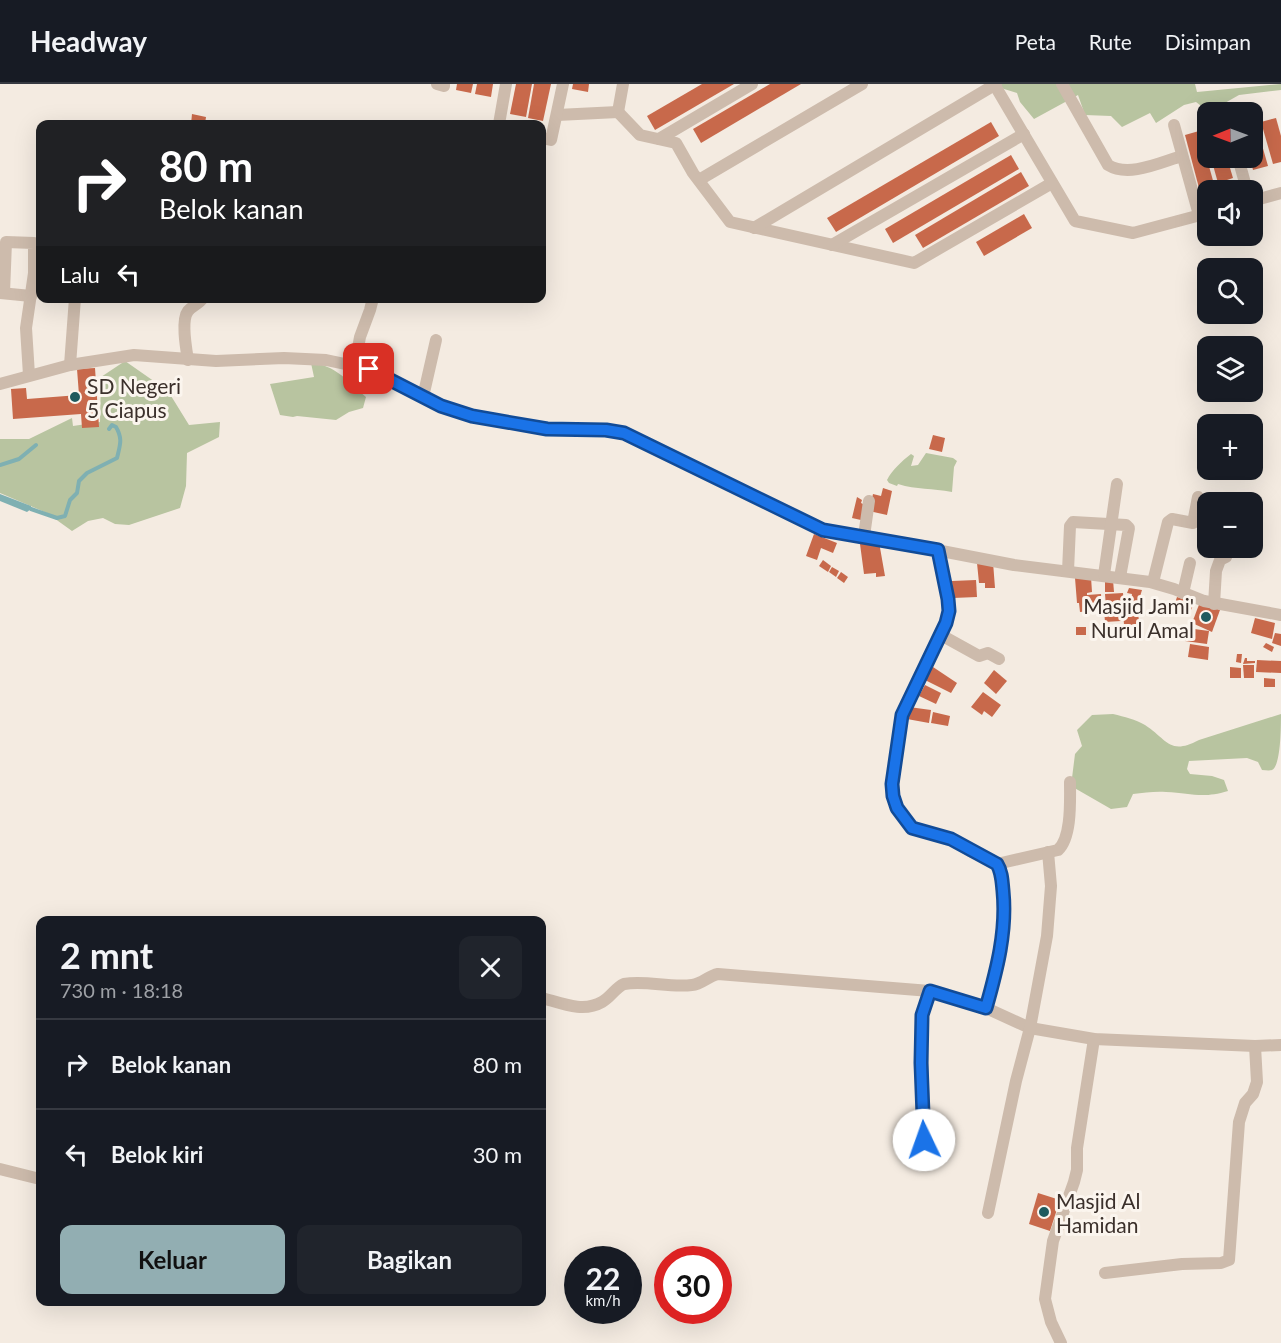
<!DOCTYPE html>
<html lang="id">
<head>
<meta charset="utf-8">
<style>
  :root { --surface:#171b24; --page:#20242c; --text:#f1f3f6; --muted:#9ea1a6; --line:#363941; --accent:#92aeb2 }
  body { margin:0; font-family:Lato,sans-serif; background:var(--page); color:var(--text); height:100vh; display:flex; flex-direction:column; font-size:22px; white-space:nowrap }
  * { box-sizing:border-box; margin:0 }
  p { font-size:20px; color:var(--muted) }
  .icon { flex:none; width:33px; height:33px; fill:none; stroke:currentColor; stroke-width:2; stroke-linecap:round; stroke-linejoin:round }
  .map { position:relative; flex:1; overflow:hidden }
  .details { position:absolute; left:36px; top:832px; width:510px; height:390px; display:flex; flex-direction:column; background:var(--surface); border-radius:12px; box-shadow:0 6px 24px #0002 }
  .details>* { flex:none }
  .top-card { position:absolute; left:36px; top:36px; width:510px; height:183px; border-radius:12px; box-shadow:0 6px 24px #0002; background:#202124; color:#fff; overflow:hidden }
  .needle { width:39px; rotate:269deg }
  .fabs { position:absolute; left:1197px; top:18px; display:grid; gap:12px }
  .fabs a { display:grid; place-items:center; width:66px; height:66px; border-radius:12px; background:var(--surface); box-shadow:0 6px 24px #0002; font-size:30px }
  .speed { position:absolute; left:564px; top:1162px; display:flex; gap:12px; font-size:30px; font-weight:700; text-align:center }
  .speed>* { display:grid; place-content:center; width:78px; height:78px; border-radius:50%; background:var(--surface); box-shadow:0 6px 24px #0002; line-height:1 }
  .speed small { font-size:15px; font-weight:400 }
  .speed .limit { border:9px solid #d22; background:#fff; color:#111 }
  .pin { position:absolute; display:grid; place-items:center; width:51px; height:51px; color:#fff; margin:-26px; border-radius:12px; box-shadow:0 3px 9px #0006 }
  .me { position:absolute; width:66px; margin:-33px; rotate:357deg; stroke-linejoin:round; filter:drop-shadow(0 0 4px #0008) }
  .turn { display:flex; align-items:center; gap:21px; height:126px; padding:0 24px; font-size:27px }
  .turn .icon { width:78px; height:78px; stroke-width:2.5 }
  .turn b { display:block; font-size:42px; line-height:51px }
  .then { display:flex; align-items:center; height:57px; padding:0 24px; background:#0003; gap:12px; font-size:22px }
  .round { display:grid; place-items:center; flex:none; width:63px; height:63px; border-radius:12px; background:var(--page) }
  .overview { display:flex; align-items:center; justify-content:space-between; height:102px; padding:0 24px }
  h1 { font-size:36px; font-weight:700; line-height:45px }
  .button { display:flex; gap:12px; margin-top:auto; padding:12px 24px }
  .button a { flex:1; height:69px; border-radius:12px; background:var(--accent); color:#111; font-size:24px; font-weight:700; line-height:69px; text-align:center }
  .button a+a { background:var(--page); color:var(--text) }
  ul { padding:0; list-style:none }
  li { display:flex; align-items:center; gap:18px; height:90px; padding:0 24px; border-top:2px solid var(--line) }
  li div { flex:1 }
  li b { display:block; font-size:22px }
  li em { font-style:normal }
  header { display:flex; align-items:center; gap:36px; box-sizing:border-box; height:84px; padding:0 30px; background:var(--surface); border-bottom:2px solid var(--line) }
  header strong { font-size:28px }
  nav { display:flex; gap:33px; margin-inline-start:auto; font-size:21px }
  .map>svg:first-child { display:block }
  .green { fill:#b8c4a0 }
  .water { fill:#7fb0b2 }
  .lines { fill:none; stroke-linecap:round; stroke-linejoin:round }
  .stream { stroke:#7fb0b2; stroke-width:4 }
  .building { fill:#c8694b }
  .minor { stroke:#cdbbac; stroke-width:12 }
  .route-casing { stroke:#114b97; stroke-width:15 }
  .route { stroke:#1a73e8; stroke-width:10 }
  .poi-dot { fill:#1f5a5e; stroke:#fbf5ee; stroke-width:2 }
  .labels { text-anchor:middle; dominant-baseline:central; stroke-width:6; stroke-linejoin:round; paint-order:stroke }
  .poi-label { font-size:21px; fill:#3b302b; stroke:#fbf5ee; text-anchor:start }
</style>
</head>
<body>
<header>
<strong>Headway</strong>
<nav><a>Peta</a><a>Rute</a><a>Disimpan</a></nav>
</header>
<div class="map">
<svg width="1281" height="1259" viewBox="0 0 1281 1259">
  <rect width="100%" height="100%" fill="#f4ebe1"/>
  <g class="green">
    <polygon points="988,0 1195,0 1197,8 1281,0 1281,6 1239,11 1209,28 1196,18 1184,21 1156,39 1150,29 1122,43 1111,32 1085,31 1078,11 1034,35 1020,18 1017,9"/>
    <polygon points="125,277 168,307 189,341 220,338 219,353 187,369 186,402 180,424 129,441 115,440 103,434 88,437 72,447 47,429 0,409 0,355 29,355 72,334 73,342 100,338 101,293"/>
    <path d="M311,279C334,280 349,298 366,313L363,324L349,328L336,336L297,332L293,333L280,331L270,300L314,293Z"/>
    <path d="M926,369L953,374L957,377L954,383L952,408C932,404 917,406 898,400L897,402L889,399L887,396C892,386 902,377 911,370L914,372L911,382L918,381Z"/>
    <path d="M1113,630C1125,633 1135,635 1145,641C1167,655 1169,672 1199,656L1281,630C1281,642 1281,682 1272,686C1269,687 1265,686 1262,686L1258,678L1247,674L1189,677L1187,685L1190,690L1212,692L1224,696L1228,707C1202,715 1191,709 1166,708C1155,707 1144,709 1133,710L1127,723L1111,725L1071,702L1075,670L1082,662L1077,646L1092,631Z"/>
  </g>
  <polygon class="water" points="0,410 31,422 31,425 27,428 0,417"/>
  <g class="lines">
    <g class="stream">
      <polyline points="0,381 19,375 36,361"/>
      <path d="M31,425L57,434L65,432L70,416L77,409L79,397L87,389L117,374C120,361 123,355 116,343L112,341L109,345"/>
    </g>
  </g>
  <g class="building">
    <polygon points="457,0 473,0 471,9 456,6"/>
    <polygon points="477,0 493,0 491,13 475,10"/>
    <polygon points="516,0 532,0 526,33 510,30"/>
    <polygon points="534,0 551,0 543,37 528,34"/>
    <polygon points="573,0 589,0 588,8 572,5"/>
    <polygon points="702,0 734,0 655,46 647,32"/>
    <polygon points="770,0 801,0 701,59 693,45"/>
    <polygon points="192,30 206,33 205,40 191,40"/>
    <polygon points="1276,34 1281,52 1281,78 1273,80 1261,38"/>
    <polygon points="151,36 165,40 150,40"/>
    <polygon points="991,38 999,52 836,148 827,134"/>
    <polygon points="1256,40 1268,82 1253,86 1250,74 1252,74 1252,41"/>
    <polygon points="1208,45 1208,60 1207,60 1203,46"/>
    <polygon points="1199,47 1214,100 1199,104 1185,51"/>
    <polygon points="1011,71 1019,85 893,159 885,145"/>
    <polygon points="1211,74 1227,74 1233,94 1218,99"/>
    <polygon points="1021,88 1029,102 923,164 915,151"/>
    <polygon points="1024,130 1032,144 984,172 976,158"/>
    <polygon points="95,284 99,343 82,344 81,330 13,335 11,305 26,304 27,315 79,311 77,285"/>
    <polygon points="933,351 945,354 942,368 929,365"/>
    <polygon points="883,404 892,407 887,431 869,427 873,410 881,412"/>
    <polygon points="857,413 862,416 861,419 865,421 861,436 852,434"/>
    <polygon points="814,450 837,459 833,469 821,464 817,476 806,472"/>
    <polygon points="879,458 885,492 876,493 876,489 864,490 860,460"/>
    <polygon points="823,476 831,482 828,488 819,482"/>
    <polygon points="993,478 995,504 985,504 985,499 979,499 977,479"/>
    <polygon points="832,483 839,487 836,493 829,488"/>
    <polygon points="841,488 848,493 844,499 837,494"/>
    <polygon points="1091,493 1092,508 1087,509 1087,511 1101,510 1102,526 1080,528 1079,519 1077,519 1075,494"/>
    <polygon points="976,496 977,513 953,514 952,497"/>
    <polygon points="1105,496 1113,496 1114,508 1105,508"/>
    <polygon points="1129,504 1142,506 1137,522 1130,520 1132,510 1127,509"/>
    <polygon points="1123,509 1124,521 1106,523 1105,510"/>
    <polygon points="1177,513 1194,519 1188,533 1181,530 1182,525 1174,522"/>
    <polygon points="1200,518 1220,526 1212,548 1192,539"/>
    <polygon points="1120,524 1121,537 1105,538 1104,525"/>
    <polygon points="1138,526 1140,553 1125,554 1123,527"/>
    <polygon points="1255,534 1275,539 1272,555 1251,549"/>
    <rect x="1076" y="543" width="10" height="8"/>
    <polygon points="1187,544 1209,547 1207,560 1185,557"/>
    <rect x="1113" y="549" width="8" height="7"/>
    <polygon points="1275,549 1281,550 1281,562 1272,559"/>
    <polygon points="1266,559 1274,563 1272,568 1263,563"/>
    <polygon points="1190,560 1209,563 1208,576 1188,573"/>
    <polygon points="1237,570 1242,570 1241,579 1236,578"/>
    <polygon points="1245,574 1247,574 1247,577 1255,577 1255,579 1243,580"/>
    <polygon points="1257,576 1281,577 1281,589 1256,588"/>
    <polygon points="1243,581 1254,581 1254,594 1244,594"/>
    <polygon points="933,583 957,599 951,609 923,595"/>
    <polygon points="1230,583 1241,584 1241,594 1230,594"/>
    <polygon points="994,586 1007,597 996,610 984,599"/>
    <polygon points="1264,594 1275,595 1275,603 1264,603"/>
    <polygon points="925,601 941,609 936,620 919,612"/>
    <polygon points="983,608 1001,621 992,633 984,627 982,631 971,623"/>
    <polygon points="909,623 931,626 929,639 907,635"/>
    <polygon points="933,628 950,632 948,642 931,639"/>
    <polygon points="1038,1109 1060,1116 1050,1147 1029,1140"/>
  </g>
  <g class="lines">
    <g class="minor">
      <polyline points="437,0 444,2 444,0"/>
      <polyline points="994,0 1075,137 1133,149 1208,129"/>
      <path d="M1062,0L1108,81C1129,94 1161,78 1182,72"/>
      <polyline points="1225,25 1226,28"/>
      <polyline points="618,28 640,51 676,59 693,89 730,138 914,179 1052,99"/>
      <polyline points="618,28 623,0"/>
      <polyline points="557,31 618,28"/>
      <polyline points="499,40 506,0"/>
      <polyline points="1174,41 1199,131"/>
      <polyline points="542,54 551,56 563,0"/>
      <polyline points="659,55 752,0"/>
      <polyline points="1238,74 1247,106"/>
      <polyline points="699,96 862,0"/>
      <polyline points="1252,117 1281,109"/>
      <polyline points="754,144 996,0"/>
      <polyline points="832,161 1024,50"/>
      <polyline points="0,209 31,212"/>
      <polyline points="4,209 6,158 34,159 34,189 26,244 29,291"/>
      <path d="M188,276C186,264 181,236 188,227C192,222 199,220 203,214"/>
      <polyline points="70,281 75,214"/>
      <polyline points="355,281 360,253 370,226 373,214"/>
      <polyline points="0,300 70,281 134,271 216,277 284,274 326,276 369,285 441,322 472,332 547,345 606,346 624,349 823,446 864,452 1014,481 1150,498 1174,505 1204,517 1281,531"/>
      <polyline points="423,313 436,256"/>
      <polyline points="864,452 869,417"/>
      <polyline points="938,466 948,515 949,527 947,539 902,631 893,700 893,712 897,724 912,744 951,755 970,767 993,777 999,784 1005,828 999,878 986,924"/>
      <polyline points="1068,487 1070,442 1073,438 1126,441 1129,444 1120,493"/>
      <polyline points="1104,491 1117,400"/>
      <polyline points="1153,498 1168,438 1172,435 1193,439 1198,413"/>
      <polyline points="1183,509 1190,479"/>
      <polyline points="1214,520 1216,487 1220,476 1226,473 1229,464"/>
      <polyline points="941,551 979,572 988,569 999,575"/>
      <path d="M997,780L1058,766C1072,753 1070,716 1070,698"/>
      <path d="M542,914C561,919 583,929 602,918C611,913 615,904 624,900C646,896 669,904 692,901C702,900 708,892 718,890L930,907L986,924L1030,944L1094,955L1255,962L1281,961"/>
      <polyline points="924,1056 922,950 923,931 930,907"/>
      <polyline points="0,1085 40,1095"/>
      <polyline points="988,1129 1016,997 1030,944 1047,852 1051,802 1048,768"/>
      <polyline points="1105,1189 1182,1180 1221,1179 1229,1176 1239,1038 1245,1019 1253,1010 1257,998 1255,962"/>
      <polyline points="1061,1259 1051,1238 1045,1215 1053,1157 1074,1098 1077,1086 1077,1064 1094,955"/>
    </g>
  </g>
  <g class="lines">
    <g class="route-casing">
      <path id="route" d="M369,285L441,322L472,332L547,345L606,346L624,349L823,446L938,466L948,515L949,527L946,539L902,631L892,700L893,712L897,724L912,744L951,755L997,780C1002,788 1002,797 1003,807C1007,847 997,885 986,924L930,907L922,931L921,979L924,1056"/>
    </g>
    <use href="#route" class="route"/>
  </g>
  <g class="poi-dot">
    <circle cx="75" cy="313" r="6"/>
    <circle cx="1206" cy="533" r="6"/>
    <circle cx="1044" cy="1128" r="6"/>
  </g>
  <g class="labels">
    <g class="poi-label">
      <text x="87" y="301">SD Negeri<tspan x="87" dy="24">5 Ciapus</tspan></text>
      <text x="1194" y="521" text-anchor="end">Masjid Jami'<tspan x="1194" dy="24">Nurul Amal</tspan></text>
      <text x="1056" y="1116">Masjid Al<tspan x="1056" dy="24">Hamidan</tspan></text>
    </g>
  </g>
</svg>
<div class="fabs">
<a><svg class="needle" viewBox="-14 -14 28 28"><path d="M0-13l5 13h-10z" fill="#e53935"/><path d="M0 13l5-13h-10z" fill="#9ea1a6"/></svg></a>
<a><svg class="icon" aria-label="sound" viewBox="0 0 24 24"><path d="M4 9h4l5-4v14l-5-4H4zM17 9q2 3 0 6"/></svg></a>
<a><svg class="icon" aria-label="search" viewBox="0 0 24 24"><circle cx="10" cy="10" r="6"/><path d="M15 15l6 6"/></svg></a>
<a><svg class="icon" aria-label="layers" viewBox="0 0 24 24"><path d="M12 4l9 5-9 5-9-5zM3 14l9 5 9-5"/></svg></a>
<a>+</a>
<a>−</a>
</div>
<div class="speed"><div>22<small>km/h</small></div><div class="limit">30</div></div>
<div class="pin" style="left:369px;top:285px;background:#d93025"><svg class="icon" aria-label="arrive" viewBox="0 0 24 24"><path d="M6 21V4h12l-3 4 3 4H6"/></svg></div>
<svg class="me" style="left:924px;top:1056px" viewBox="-20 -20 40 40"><circle r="19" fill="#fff"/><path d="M0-13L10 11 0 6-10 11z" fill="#1a73e8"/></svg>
<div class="top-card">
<div class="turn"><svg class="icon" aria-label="right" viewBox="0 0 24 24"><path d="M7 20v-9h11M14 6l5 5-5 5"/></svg><div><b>80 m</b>Belok kanan</div></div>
<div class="then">Lalu<svg class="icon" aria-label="left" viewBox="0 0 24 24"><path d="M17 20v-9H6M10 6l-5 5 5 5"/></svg></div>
</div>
<section class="details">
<div class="overview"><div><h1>2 mnt</h1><p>730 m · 18:18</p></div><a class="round"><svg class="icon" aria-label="close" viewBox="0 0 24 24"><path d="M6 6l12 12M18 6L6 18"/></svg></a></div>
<ul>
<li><svg class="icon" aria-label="right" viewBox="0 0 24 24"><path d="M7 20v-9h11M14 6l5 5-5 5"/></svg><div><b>Belok kanan</b></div><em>80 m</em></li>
<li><svg class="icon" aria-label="left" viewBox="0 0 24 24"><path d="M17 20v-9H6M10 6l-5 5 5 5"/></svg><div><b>Belok kiri</b></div><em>30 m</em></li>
</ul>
<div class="button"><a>Keluar</a><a>Bagikan</a></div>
</section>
</div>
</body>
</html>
